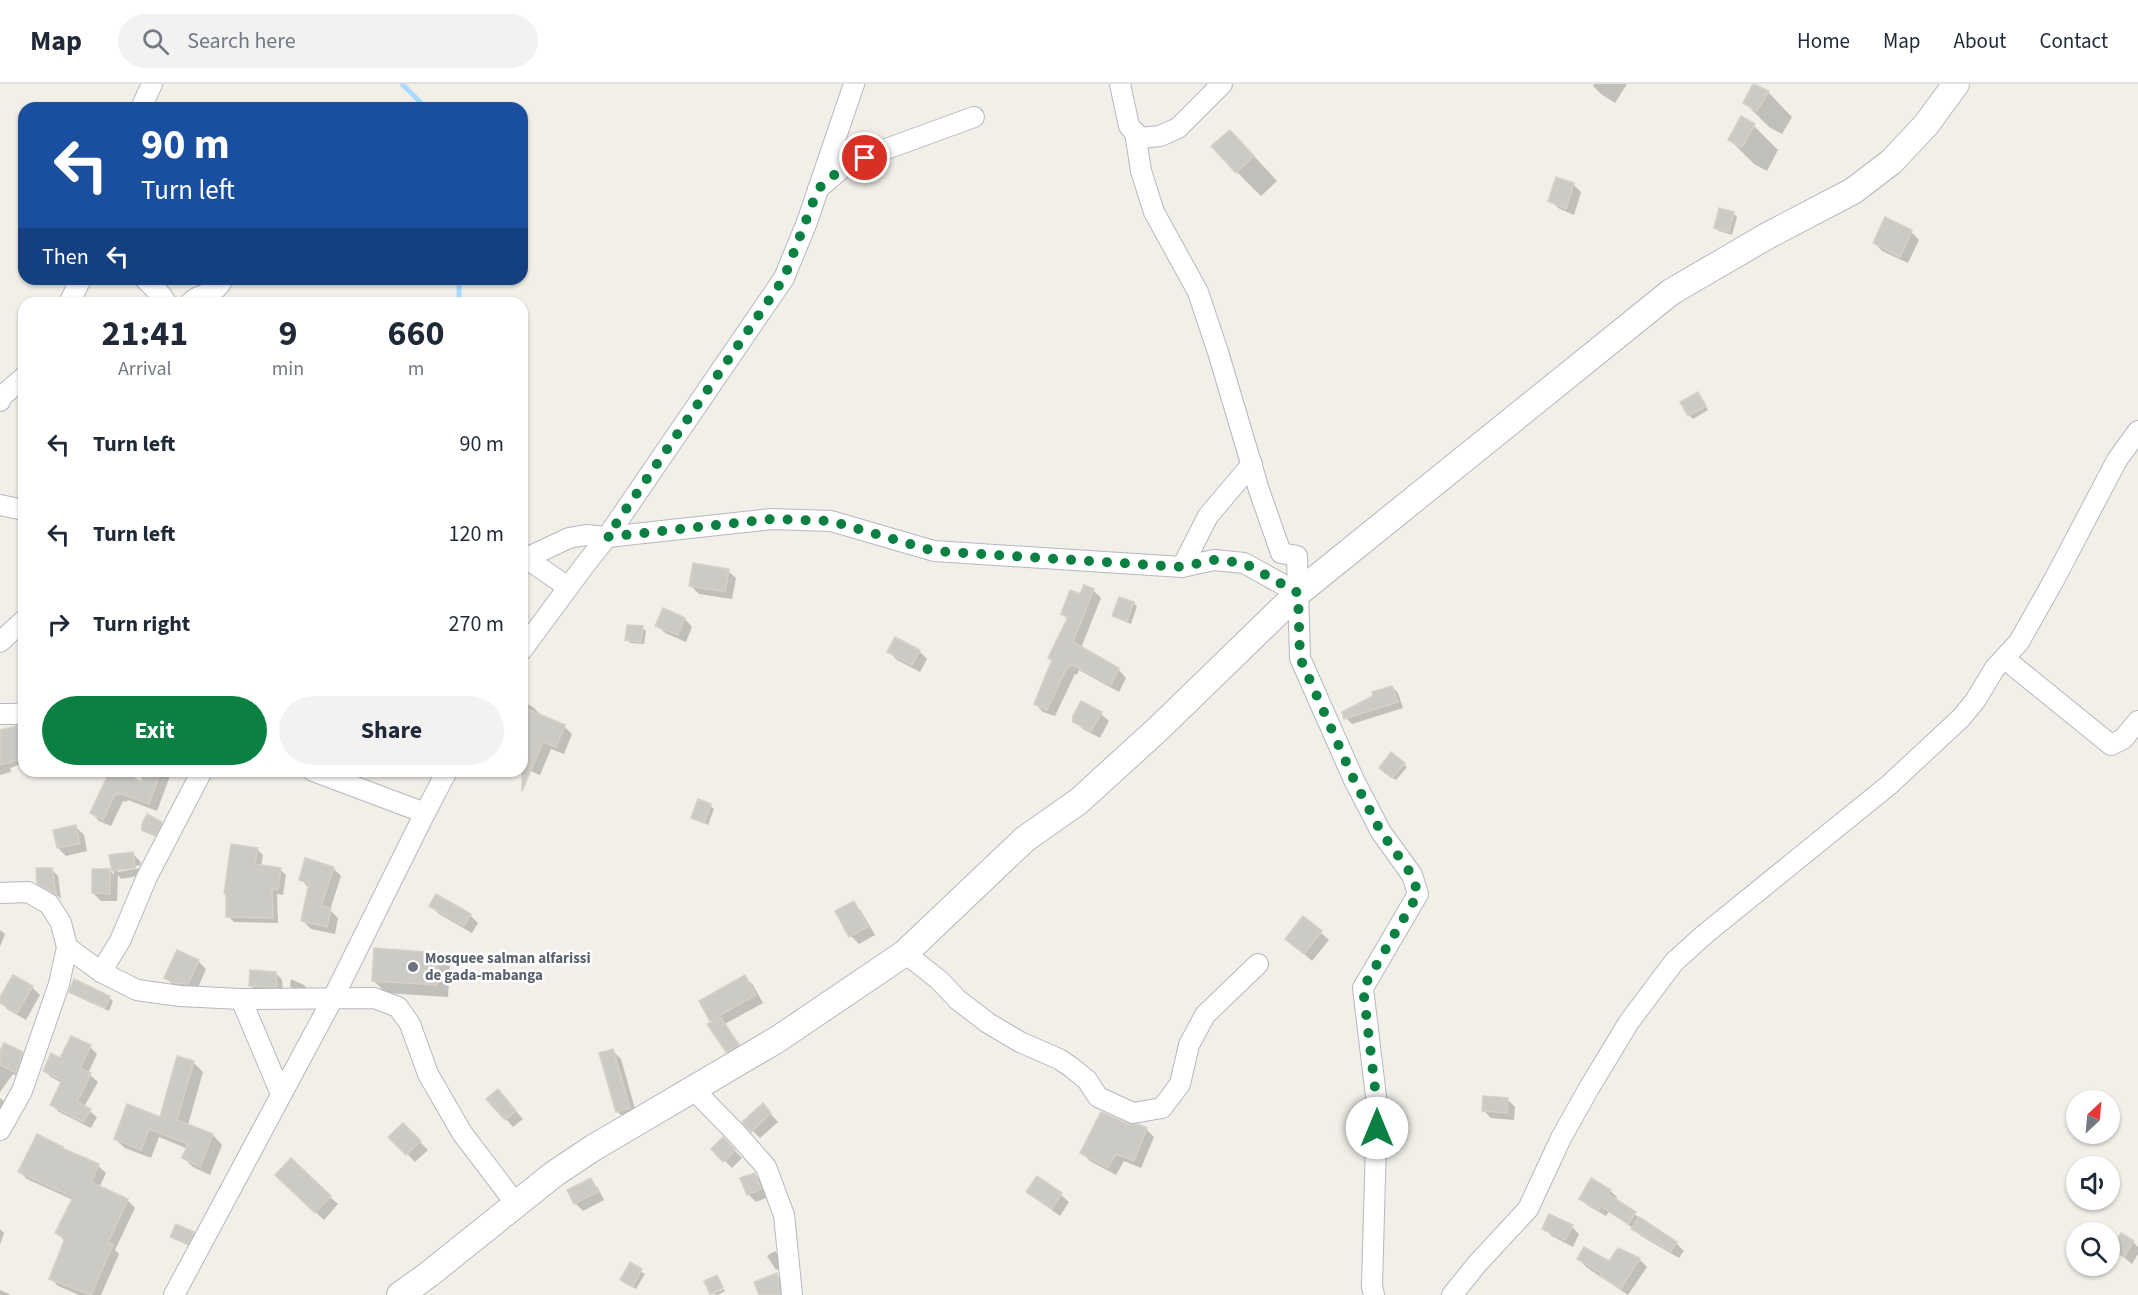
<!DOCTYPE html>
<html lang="en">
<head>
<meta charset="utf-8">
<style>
  :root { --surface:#fff; --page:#f2f2f3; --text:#1f2937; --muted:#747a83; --line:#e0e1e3; --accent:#0b8043 }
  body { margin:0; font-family:"Source Sans 3",sans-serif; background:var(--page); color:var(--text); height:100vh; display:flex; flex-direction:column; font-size:22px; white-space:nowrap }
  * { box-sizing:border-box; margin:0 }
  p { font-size:20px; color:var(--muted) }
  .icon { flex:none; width:33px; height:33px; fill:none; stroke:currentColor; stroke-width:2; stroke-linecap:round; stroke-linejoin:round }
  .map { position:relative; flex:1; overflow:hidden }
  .drawer { position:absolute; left:18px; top:213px; width:510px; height:480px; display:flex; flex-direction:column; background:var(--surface); border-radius:18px; box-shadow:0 2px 4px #0004 }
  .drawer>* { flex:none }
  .top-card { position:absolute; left:18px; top:18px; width:510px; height:183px; border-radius:18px; box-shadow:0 2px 4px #0004; background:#1a4fa0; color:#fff; overflow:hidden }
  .needle { width:39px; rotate:26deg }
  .controls { position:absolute; left:2066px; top:1006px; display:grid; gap:12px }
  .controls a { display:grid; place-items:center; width:54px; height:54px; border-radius:50%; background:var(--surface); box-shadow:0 2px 4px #0004; font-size:30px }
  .pin { position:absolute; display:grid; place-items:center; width:51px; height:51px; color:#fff; margin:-26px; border:3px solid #fff; border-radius:50%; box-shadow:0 2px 6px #0007 }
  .me { position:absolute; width:66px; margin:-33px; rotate:0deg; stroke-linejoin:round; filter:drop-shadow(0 0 4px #0008) }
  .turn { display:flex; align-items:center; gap:21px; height:126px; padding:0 24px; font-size:27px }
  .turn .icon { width:78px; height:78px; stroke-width:2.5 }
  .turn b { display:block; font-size:42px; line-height:51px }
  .then { display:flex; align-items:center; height:57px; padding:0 24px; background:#0003; gap:12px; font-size:22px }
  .eta { display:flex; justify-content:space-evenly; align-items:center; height:102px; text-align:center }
  .eta b { font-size:36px; font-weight:700; line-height:42px }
  .cta { display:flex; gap:12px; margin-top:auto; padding:12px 24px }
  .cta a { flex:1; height:69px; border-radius:36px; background:var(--accent); color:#fff; font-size:24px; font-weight:700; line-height:69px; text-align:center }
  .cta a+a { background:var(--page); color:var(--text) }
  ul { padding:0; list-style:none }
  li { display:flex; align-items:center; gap:18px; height:90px; padding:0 24px }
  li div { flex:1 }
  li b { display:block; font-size:22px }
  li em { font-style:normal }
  header { display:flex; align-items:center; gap:36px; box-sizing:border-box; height:84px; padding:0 30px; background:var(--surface); border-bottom:2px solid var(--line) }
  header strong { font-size:28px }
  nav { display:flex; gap:33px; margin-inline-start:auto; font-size:21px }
  .search { width:420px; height:54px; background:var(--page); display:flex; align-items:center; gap:15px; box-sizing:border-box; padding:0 21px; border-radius:33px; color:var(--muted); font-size:22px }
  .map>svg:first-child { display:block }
  .shadow { fill:#0003 }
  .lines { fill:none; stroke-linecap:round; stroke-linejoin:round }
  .stream { stroke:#aadaff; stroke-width:5 }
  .building { fill:#cccac5; stroke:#d6d1c6; stroke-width:1.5 }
  .minor-casing { stroke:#b5b8bc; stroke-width:22 }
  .tertiary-casing { stroke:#b5b8bc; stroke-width:28 }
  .minor { stroke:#fff; stroke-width:20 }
  .tertiary { stroke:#fff; stroke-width:26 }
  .route { stroke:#0b8043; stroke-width:10; stroke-dasharray:0 18 }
  .worship-dot { fill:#6b7280; stroke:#fff; stroke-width:2 }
  .labels { text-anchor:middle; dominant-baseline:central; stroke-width:5; stroke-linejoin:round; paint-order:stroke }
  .worship-label { font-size:15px; font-weight:bold; fill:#5b616d; stroke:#fff; text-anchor:start }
</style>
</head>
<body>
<header>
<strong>Map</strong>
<div class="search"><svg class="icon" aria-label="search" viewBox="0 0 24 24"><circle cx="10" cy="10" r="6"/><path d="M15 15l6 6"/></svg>Search here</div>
<nav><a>Home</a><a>Map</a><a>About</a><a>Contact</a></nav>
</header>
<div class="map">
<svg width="2138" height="1211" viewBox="0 0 2138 1211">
  <rect width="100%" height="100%" fill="#f1efe8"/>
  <g class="shadow">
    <polygon points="1594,0 1627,0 1615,19 1601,10 1593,2"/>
    <polygon points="1768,8 1792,33 1782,50 1769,43 1745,19"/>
    <polygon points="1754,42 1778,66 1767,87 1754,80 1730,56"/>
    <polygon points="1254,72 1277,97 1261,112 1237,88"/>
    <polygon points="1573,100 1581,108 1574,131 1558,124 1550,116"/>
    <polygon points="1733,129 1737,133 1732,151 1719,147 1715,144"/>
    <polygon points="1886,135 1911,148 1919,156 1908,179 1882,167 1875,159"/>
    <polygon points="1697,309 1708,326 1693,335 1689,331"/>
    <polygon points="728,487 736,494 732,515 699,510 691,502"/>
    <polygon points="1093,506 1101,514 1081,564 1119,586 1126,594 1119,608 1079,586 1077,591 1075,590 1055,632 1043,628 1035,620 1068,536 1063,530 1081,512"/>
    <polygon points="1133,519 1137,522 1131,540 1118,535 1114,531"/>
    <polygon points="685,535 692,543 686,558 665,549 657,541"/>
    <polygon points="642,544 646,547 644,560 630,559 627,555"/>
    <polygon points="919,567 927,575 920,588 897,576 889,568"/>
    <polygon points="1392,603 1398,609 1403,624 1352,640 1346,634"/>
    <polygon points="522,617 533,623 541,631 540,632 564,642 572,650 564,670 551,665 540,691 522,683"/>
    <polygon points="1101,630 1109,637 1100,654 1083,645 1075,637"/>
    <polygon points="24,642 24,679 10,684 11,688 0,691 0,657"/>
    <polygon points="1404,680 1407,683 1396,696 1384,687"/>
    <polygon points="112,687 118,687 142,700 147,687 165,687 170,692 157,727 128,716 126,718 123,717 111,742 99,737 92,729"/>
    <polygon points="710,721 714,725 708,741 693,733"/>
    <polygon points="161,739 165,743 159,754 144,745"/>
    <polygon points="76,743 84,751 87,767 66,772 58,764"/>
    <polygon points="257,765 263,771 261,783 280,785 286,791 283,811 277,810 278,839 234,838 228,832 228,812 226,810"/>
    <polygon points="132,769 140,777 141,781 118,785 118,788 141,784 142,791 121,795 118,791 117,817 101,817 93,809 110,787 114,791 111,772"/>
    <polygon points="333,784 341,792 330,826 338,834 335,850 311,845 303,837 308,803 301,795"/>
    <polygon points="52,786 58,792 61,814 45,805 39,799"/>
    <polygon points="437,812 470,831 478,839 472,849 439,830 431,822"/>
    <polygon points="853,819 861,827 875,851 859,860 851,852"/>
    <polygon points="1304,834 1329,856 1312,877 1287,855"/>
    <polygon points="0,846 5,850 0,863"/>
    <polygon points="438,870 450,882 448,913 386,909 374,897"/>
    <polygon points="198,877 206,885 196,908 174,902 166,894"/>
    <polygon points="276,889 282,896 283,908 257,908 251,902"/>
    <polygon points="745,893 753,901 763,919 725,940 746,969 735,975 727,967 711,936"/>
    <polygon points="291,895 304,901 312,909 297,910 290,902"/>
    <polygon points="75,897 110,914 113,917 109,927 74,911 71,908"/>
    <polygon points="32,903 40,911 26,936 7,925 0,917"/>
    <polygon points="90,963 97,970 88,989 98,998 84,1023 97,1033 91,1044 59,1028 52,1021 62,999 51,993 44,986 61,976"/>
    <polygon points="613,967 621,975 637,1032 625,1035 617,1027"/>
    <polygon points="22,969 29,977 23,995 13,990 0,1008 0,970"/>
    <polygon points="193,978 203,988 188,1041 213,1051 222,1061 210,1091 193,1083 184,1074 188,1065 159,1053 151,1074 125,1064 115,1055 161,1035"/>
    <polygon points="498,1007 523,1035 513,1043 506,1035"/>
    <polygon points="0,1014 10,1022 0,1029"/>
    <polygon points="1507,1015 1515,1023 1514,1036 1491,1034 1483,1026"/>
    <polygon points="770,1029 778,1038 760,1054 744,1038"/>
    <polygon points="403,1041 428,1066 415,1078 391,1053"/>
    <polygon points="1128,1041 1146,1045 1154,1053 1141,1084 1124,1077 1116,1091 1090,1077 1082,1069"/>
    <polygon points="723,1055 742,1074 732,1084 713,1065"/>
    <polygon points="65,1067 98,1082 106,1089 99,1104 127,1116 135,1124 115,1166 119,1170 101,1211 79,1211 58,1202 50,1194 65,1157 57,1149 73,1116 27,1095 20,1088"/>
    <polygon points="755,1090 763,1098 768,1113 756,1118 748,1110"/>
    <polygon points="277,1091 330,1113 338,1120 324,1136"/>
    <polygon points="1037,1094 1061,1111 1069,1118 1060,1132 1036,1115 1028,1107"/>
    <polygon points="590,1096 598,1104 604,1116 583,1127 575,1119"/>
    <polygon points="1610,1107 1617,1113 1615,1117 1676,1159 1684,1167 1679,1174 1641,1152 1633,1144 1609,1128 1606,1132 1587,1121 1580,1115"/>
    <polygon points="1572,1143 1579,1150 1573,1163 1552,1152 1544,1144"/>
    <polygon points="0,1145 4,1149 0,1161"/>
    <polygon points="193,1149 197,1153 191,1163 172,1153"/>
    <polygon points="2133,1158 2138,1163 2138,1170 2132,1180 2113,1165"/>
    <polygon points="775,1167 778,1171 780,1184 776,1186 767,1172"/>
    <polygon points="1579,1175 1610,1179 1639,1175 1647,1183 1628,1211 1586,1183"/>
    <polygon points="630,1180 645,1190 636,1205 625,1199"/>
    <polygon points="776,1191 784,1198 786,1211 760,1211"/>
    <polygon points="724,1205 725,1207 718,1211 712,1210"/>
    <polygon points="0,1206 11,1211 0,1211"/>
  </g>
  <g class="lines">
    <g class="stream">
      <polyline points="402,0 426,24"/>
      <polyline points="459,219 459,195"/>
    </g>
  </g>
  <g class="building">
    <polygon points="1753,0 1769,7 1757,27 1743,19"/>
    <polygon points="1741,32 1755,40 1742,63 1728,56"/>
    <polygon points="1230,46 1254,72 1236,89 1211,62"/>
    <polygon points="1556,93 1574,99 1566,125 1548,117"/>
    <polygon points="1719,124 1734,128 1729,148 1714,144"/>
    <polygon points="1885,133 1912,146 1900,173 1873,159"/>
    <polygon points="1698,308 1706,322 1688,332 1680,318"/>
    <polygon points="693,479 729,485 725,508 689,502"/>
    <polygon points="1084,501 1094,505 1073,558 1119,584 1111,601 1071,580 1068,584 1067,583 1047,626 1034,620 1052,576 1048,574 1068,533 1061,530 1070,506 1080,510"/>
    <polygon points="1119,513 1134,518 1127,537 1112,532"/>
    <polygon points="663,524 685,534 678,551 655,542"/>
    <polygon points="627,541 643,542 641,558 625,556"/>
    <polygon points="895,553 920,566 912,581 887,568"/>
    <polygon points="1392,602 1398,618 1344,635 1342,628 1373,612 1372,608"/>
    <polygon points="1081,617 1102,628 1091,647 1073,638 1073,632"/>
    <polygon points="522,623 565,641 556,663 543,658 522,707"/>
    <polygon points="24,640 24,674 0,681 0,646"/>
    <polygon points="1391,668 1405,679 1392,694 1379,684"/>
    <polygon points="110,687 121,687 141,698 145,687 161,687 149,720 119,709 118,711 115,710 103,736 90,729"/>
    <polygon points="698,715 711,720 704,739 691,734"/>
    <polygon points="147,730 162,738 155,752 142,746 142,740"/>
    <polygon points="76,741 80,760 57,764 53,746"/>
    <polygon points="231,760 258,764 255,780 281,784 278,806 272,805 273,834 226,833 226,810 224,810"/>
    <polygon points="133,768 135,784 112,787 109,771"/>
    <polygon points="305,774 334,783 321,822 331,824 327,843 301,837 309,799 299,796"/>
    <polygon points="36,784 52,784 56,810 37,800"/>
    <polygon points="92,785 110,785 110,810 92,809"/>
    <polygon points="436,810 471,830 464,842 429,822"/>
    <polygon points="854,817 868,843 849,853 835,827"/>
    <polygon points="1303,832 1322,847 1304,870 1285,855"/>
    <polygon points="374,864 439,869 437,901 372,897"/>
    <polygon points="177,866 199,876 188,900 175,899 164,894"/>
    <polygon points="250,886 276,888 277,903 249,902"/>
    <polygon points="13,891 33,902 17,929 0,919 0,913"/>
    <polygon points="745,891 756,911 710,937 699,917"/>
    <polygon points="74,895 110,912 105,924 69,908"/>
    <polygon points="721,934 739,961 726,968 707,940"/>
    <polygon points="71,952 91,961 80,984 91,989 77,1018 91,1025 83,1038 50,1021 62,996 43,987 51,969 60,974"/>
    <polygon points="4,959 23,968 16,989 0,981 0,967"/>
    <polygon points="613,965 630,1024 616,1028 599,969"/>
    <polygon points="177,972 194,977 177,1036 213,1050 200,1083 182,1074 188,1060 149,1045 141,1066 114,1055 127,1020 160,1033"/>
    <polygon points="498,1005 516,1027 505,1036 486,1015"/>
    <polygon points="1483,1012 1508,1014 1507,1029 1482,1027"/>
    <polygon points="763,1019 771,1029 751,1048 742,1038"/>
    <polygon points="1101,1028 1128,1040 1138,1040 1147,1044 1134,1077 1116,1070 1108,1084 1080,1069"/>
    <polygon points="403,1039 421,1057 406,1071 388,1053"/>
    <polygon points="37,1050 63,1063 62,1064 99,1080 91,1098 128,1115 108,1159 113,1161 91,1211 49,1195 65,1154 55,1149 73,1113 18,1088"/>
    <polygon points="723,1053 735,1066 723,1078 711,1065"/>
    <polygon points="291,1074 331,1112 315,1129 275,1091"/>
    <polygon points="755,1089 761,1105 747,1111 740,1094"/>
    <polygon points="1037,1092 1062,1109 1052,1125 1026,1108"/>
    <polygon points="591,1094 598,1108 574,1120 567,1106"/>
    <polygon points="1591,1094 1611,1106 1608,1110 1636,1128 1628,1140 1601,1122 1599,1126 1579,1115"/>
    <polygon points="1549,1130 1573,1141 1565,1156 1542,1145"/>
    <polygon points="1639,1133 1677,1158 1671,1167 1631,1145"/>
    <polygon points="176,1140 194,1148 188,1160 170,1153"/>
    <polygon points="2121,1149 2134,1157 2124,1173 2111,1165"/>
    <polygon points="1584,1163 1609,1177 1618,1164 1640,1174 1621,1205 1600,1192 1602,1190 1577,1175"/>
    <polygon points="630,1178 642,1185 633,1203 620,1196"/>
    <polygon points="777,1189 780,1211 759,1211 754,1198"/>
    <polygon points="717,1191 723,1204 710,1210 704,1197"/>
  </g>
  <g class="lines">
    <g class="minor-casing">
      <g id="minor">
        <polyline points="1120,0 1129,42 1140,54 1160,52 1178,44 1222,0"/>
        <polyline points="141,24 152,0"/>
        <polyline points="1135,48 1141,87 1154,128 1198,208 1218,268 1259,406 1281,469 1297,472 1300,574 1354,696 1381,748 1412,791 1418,810 1363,904 1377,1021 1372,1202 1374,1211"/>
        <polyline points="818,105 848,79 974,33"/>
        <polyline points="145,195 162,212 166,219"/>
        <polyline points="69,219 81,195"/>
        <path d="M190,219C200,207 213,215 223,195"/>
        <polyline points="0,317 1,313 24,293"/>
        <polyline points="0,421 24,426"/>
        <polyline points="527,475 568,503"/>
        <polyline points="522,476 569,454 586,451 607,453 772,435 831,437 934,467 1182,483 1214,476 1244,479 1298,509"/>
        <polyline points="1182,483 1208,432 1252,380"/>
        <polyline points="0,558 24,536"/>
        <polyline points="522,566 584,482 607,453 784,194 807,138 854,0"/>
        <polyline points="2005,575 2111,661 2123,655 2138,637"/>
        <polyline points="0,630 15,630 24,628"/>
        <polyline points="313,687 425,729"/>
        <polyline points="0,809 28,808 49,820 61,839 67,863 59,900 22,1007 0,1046"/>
        <polyline points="67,863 101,888 137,906 180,912 241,915 374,914 398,923 410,940 428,990 462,1049 516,1120"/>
        <polyline points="905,869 939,896 958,916 988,939 1020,958 1059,975 1071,983 1087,996 1098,1013 1133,1029 1162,1024 1180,1000 1189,961 1205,931 1258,880"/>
        <polyline points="101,888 120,857 147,793 202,687"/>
        <polyline points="241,915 281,1010"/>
        <polyline points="693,1005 738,1051 766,1083 784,1131 792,1211"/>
        <polyline points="174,1211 332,916 425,729 447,687"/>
        <polyline points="1452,1211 1477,1180 1528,1125 1561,1054 1589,1004 1629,938 1674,878 1705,850 1889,701 1961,634 1975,617 1995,584 2019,558 2054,496 2117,376 2138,347"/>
      </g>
    </g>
    <g class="tertiary-casing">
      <polyline id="tertiary" points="400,1211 428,1191 554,1090 593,1064 778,955 905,869 1025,755 1079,717 1159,644 1298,509 1671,208 1767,152 1853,107 1891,78 1926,41 1956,0"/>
    </g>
    <use href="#minor" class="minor"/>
    <use href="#tertiary" class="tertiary"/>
  </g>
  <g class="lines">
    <polyline class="route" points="865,74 848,79 818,105 784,194 607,453 772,435 831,437 934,467 1182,483 1214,476 1244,479 1298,509 1300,574 1354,696 1381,748 1412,791 1418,810 1363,904 1377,1021 1377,1044"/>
  </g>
  <circle class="worship-dot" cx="413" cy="883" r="6"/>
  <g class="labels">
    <g class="worship-label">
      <text x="425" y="874">Mosquee salman alfarissi<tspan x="425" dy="17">de gada-mabanga</tspan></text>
    </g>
  </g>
</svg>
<div class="controls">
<a><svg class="needle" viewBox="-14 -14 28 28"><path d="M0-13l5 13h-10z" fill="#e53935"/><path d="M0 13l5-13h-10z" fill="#747a83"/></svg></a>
<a><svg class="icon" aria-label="sound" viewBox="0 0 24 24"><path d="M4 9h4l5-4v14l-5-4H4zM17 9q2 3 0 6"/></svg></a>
<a><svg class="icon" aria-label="search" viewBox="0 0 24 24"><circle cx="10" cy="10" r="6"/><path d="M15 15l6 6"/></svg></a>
</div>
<div class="pin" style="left:865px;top:74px;background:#d93025"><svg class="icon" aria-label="arrive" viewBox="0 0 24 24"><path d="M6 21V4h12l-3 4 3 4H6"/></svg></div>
<svg class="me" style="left:1377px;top:1044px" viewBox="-20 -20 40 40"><circle r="19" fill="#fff"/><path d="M0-13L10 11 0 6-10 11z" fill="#0b8043"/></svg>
<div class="top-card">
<div class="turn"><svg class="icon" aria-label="left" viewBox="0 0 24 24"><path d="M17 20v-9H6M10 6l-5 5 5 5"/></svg><div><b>90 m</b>Turn left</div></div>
<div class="then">Then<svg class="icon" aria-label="left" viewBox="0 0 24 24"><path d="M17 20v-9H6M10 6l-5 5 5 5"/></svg></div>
</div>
<section class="drawer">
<div class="eta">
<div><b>21:41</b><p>Arrival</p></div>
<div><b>9</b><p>min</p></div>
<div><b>660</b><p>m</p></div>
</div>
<ul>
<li><svg class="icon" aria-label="left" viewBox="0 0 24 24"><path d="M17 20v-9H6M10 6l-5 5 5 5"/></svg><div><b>Turn left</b></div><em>90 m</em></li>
<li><svg class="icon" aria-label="left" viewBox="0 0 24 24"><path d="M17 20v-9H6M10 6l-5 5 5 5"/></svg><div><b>Turn left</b></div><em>120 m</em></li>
<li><svg class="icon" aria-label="right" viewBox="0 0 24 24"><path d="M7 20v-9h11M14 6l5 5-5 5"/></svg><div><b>Turn right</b></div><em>270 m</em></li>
</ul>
<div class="cta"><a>Exit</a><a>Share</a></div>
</section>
</div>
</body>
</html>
